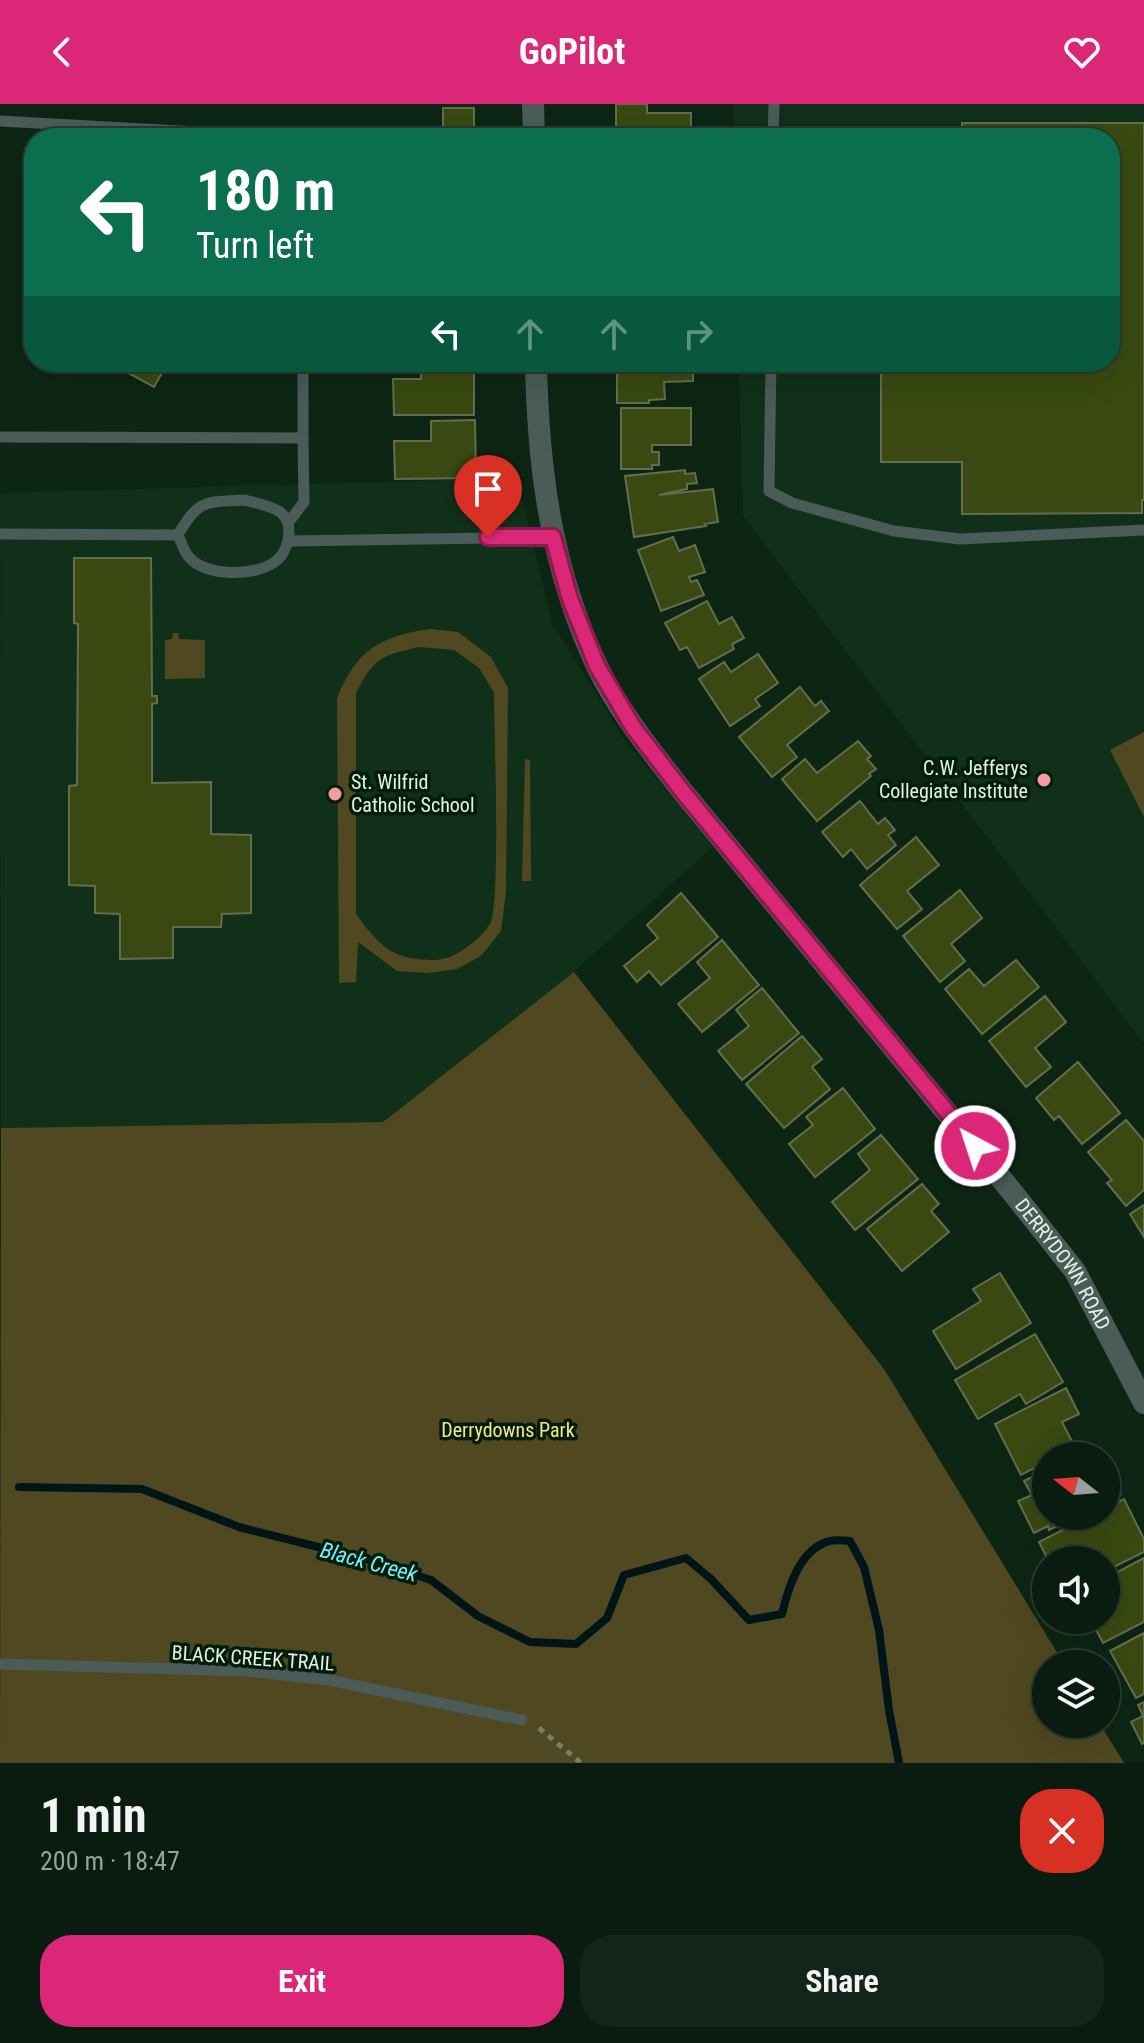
<!DOCTYPE html>
<html lang="en">
<head>
<meta charset="utf-8">
<style>
  :root { --surface:#0a1c0f; --page:#132518; --text:#f1f3f6; --muted:#99a19e; --line:#2a3a2f; --accent:#db2777 }
  body { margin:0; font-family:"Roboto Condensed",sans-serif; background:var(--page); color:var(--text); height:100vh; display:flex; flex-direction:column; font-size:30px; white-space:nowrap }
  * { box-sizing:border-box; margin:0 }
  p { font-size:26px; color:var(--muted) }
  .icon { flex:none; width:44px; height:44px; fill:none; stroke:currentColor; stroke-width:2; stroke-linecap:round; stroke-linejoin:round }
  .map { position:relative; height:1659px; overflow:hidden }
  .details { display:flex; flex-direction:column; background:var(--surface); flex:1 }
  .details>* { flex:none }
  .hud { position:absolute; left:24px; top:24px; width:1096px; height:244px; border-radius:32px; box-shadow:0 8px 32px #0002,0 0 0 2px var(--line); background:#0b6e4f; color:#fff; overflow:hidden }
  .needle { width:52px; rotate:287deg }
  .fabs { position:absolute; left:1032px; top:1338px; display:grid; gap:16px }
  .fabs a { display:grid; place-items:center; width:88px; height:88px; border-radius:50%; background:var(--surface); box-shadow:0 8px 32px #0002,0 0 0 2px var(--line); font-size:40px }
  .pin { position:absolute; display:grid; place-items:center; width:68px; height:68px; color:#fff; margin:-82px -34px; border-radius:50% 50% 50% 0; rotate:-45deg; box-shadow:0 0 8px #0007 }
  .pin .icon { rotate:45deg }
  .me { position:absolute; width:88px; margin:-44px; rotate:320deg; stroke-linejoin:round; filter:drop-shadow(0 0 6px #0008) }
  .turn { display:flex; align-items:center; gap:28px; height:168px; padding:0 40px; font-size:36px }
  .turn .icon { width:104px; height:104px; stroke-width:2.5 }
  .turn b { display:block; font-size:56px; line-height:68px }
  .lanes { display:flex; align-items:center; height:76px; padding:0 40px; background:#0003; justify-content:center; gap:40px; direction:ltr }
  .lanes .off { opacity:.35 }
  .round { display:grid; place-items:center; flex:none; width:84px; height:84px; border-radius:32px; background:var(--page) }
  .summary { display:flex; align-items:center; justify-content:space-between; height:136px; padding:0 40px }
  h1 { font-size:48px; font-weight:700; line-height:60px }
  .primary-button { display:flex; gap:16px; margin-top:auto; padding:16px 40px }
  .primary-button a { flex:1; height:92px; border-radius:32px; background:var(--accent); color:#fff; font-size:32px; font-weight:700; line-height:92px; text-align:center }
  .primary-button a+a { background:var(--page); color:var(--text) }
  header { display:flex; justify-content:space-between; align-items:center; height:104px; padding:0 40px; background:var(--accent); color:#fff; font-size:36px; font-weight:700 }
  .map>svg:first-child { display:block }
  .built { fill:#103019 }
  .green { fill:#504820; fill-rule:evenodd }
  .lines { fill:none; stroke-linecap:round; stroke-linejoin:round }
  .stream { stroke:#001518; stroke-width:8 }
  .building { fill:#394911; stroke:#636e50; stroke-width:2 }
  .path { stroke:#6d8272; stroke-width:5; stroke-dasharray:6 6; stroke-linecap:butt }
  .service { stroke:#4b5b57; stroke-width:11 }
  .minor { stroke:#4b5b57; stroke-width:22 }
  .route-casing { stroke:#8e194d; stroke-width:20 }
  .route { stroke:#db2777; stroke-width:14 }
  .poi-dot { fill:#f59b9c; stroke:#041c0b; stroke-width:3 }
  .labels { text-anchor:middle; dominant-baseline:central; stroke-width:7; stroke-linejoin:round; paint-order:stroke }
  .poi-label { font-size:20px; fill:#e3f2e5; stroke:#041c0b; text-anchor:end }
  .street-label { font-size:20px; fill:#e3f2e5; stroke:#041c0b }
  .park-label { font-size:20px; fill:#f8e58c; stroke:#041c0b }
  .water-label { font-size:22px; font-style:italic; fill:#76f2fc; stroke:#041c0b }
</style>
</head>
<body>
<header><svg class="icon" aria-label="back" viewBox="0 0 24 24"><path d="M15 5l-7 7 7 7"/></svg>GoPilot<svg class="icon" aria-label="heart" viewBox="0 0 24 24"><path d="M12 20l-8-8c-3-5 5-10 8-4 3-6 11-1 8 4z"/></svg></header>
<div class="map">
<svg width="1144" height="1659" viewBox="0 0 1144 1659">
  <rect width="100%" height="100%" fill="#0d2614"/>
  <g class="built">
    <polygon points="733,0 1144,0 1144,940 743,412 739,258 1110,258 1110,34 734,34"/>
    <polygon points="517,374 552,519 626,638 713,743 574,868 383,1018 1,1024 0,389"/>
  </g>
  <g class="green">
    <path d="M431,525L458,528L491,553L508,584L506,788L501,827L481,852L457,865L428,869L397,867L358,838L356,878L339,879L337,595C355,547 381,531 431,525ZM419,543L454,546L479,564L494,588C494,622 501,802 490,820C480,836 454,856 435,856C393,856 380,843 356,810V589C374,554 380,552 419,543Z"/>
    <polygon points="173,529 178,529 179,535 205,536 205,574 165,575 165,536 172,535"/>
    <polygon points="1144,628 1144,713 1110,646"/>
    <polygon points="525,655 530,656 531,777 522,777"/>
    <polygon points="574,868 884,1265 1064,1560 1046,1560 1046,1620 1100,1620 1124,1659 0,1659 1,1024 383,1018"/>
  </g>
  <g class="lines">
    <path class="stream" d="M19,1383L142,1385L239,1423L366,1455L431,1476L478,1512L530,1538L576,1540L607,1514L624,1471L686,1454L711,1475L749,1516L782,1510C788,1484 800,1444 830,1437C836,1435 844,1437 850,1437L864,1463L879,1526L889,1606L899,1659"/>
  </g>
  <g class="building">
    <polygon points="616,0 647,0 647,9 691,9 691,34 616,34"/>
    <polygon points="443,4 474,4 474,34 396,34 396,26 443,26"/>
    <polygon points="962,19 1144,19 1144,396 1142,396 1142,409 962,410 962,358 881,358 881,258 1110,258 1110,34 962,34"/>
    <polygon points="108,258 168,258 154,283"/>
    <polygon points="432,258 474,258 474,311 394,311 393,275 421,275 421,265 432,265"/>
    <polygon points="617,258 693,258 693,277 664,278 665,295 649,296 649,299 617,299"/>
    <polygon points="621,304 691,304 691,341 652,341 652,348 659,348 659,361 652,361 652,365 621,365"/>
    <polygon points="475,316 476,374 395,375 394,337 431,337 431,317"/>
    <polygon points="685,366 685,370 695,369 697,379 687,380 687,385 659,391 713,385 718,418 705,420 706,422 634,433 625,372"/>
    <polygon points="673,433 679,447 695,441 705,468 689,473 691,478 697,476 704,491 661,507 638,446"/>
    <polygon points="74,454 151,454 152,592 157,592 157,599 152,600 152,679 211,678 211,730 251,731 251,809 222,810 221,823 173,823 173,854 120,855 120,810 95,809 95,782 69,781 69,682 77,681 78,520 74,519"/>
    <polygon points="707,497 719,520 732,513 744,534 732,540 734,545 699,564 687,543 680,546 665,519"/>
    <polygon points="758,550 778,579 755,595 760,602 730,622 699,575 724,558 731,568"/>
    <polygon points="800,583 815,602 821,597 829,607 787,641 797,653 772,673 739,633"/>
    <polygon points="858,637 871,652 867,655 876,665 869,670 871,672 817,717 782,675 805,655 817,669"/>
    <polygon points="860,697 878,720 885,714 895,726 888,731 896,741 867,765 851,745 843,753 822,728"/>
    <polygon points="916,733 939,761 907,787 922,805 897,825 860,781"/>
    <polygon points="960,786 982,814 951,840 965,857 940,878 903,832"/>
    <polygon points="681,789 718,833 661,881 649,867 637,878 624,862 658,834 647,821"/>
    <polygon points="722,836 759,881 702,928 678,900 710,874 697,858"/>
    <polygon points="1016,856 1039,883 982,930 945,885 969,865 984,882"/>
    <polygon points="762,884 799,929 742,976 718,947 749,922 736,906"/>
    <polygon points="1045,892 1066,918 1035,944 1051,963 1026,983 989,937"/>
    <polygon points="802,932 822,955 812,963 830,985 784,1024 746,980"/>
    <polygon points="1078,958 1120,1009 1082,1040 1059,1012 1054,1016 1036,994"/>
    <polygon points="843,984 875,1025 815,1073 789,1040 813,1021 806,1013"/>
    <polygon points="1126,1016 1144,1037 1144,1086 1126,1102 1107,1079 1112,1076 1088,1048"/>
    <polygon points="881,1031 918,1075 855,1126 832,1098 870,1066 858,1050"/>
    <polygon points="922,1080 939,1100 931,1107 949,1128 902,1167 867,1125"/>
    <polygon points="1144,1101 1144,1133 1130,1110"/>
    <polygon points="1000,1169 1031,1219 956,1265 933,1227 981,1197 973,1185"/>
    <polygon points="1035,1230 1063,1278 1026,1300 1020,1290 978,1315 955,1276"/>
    <polygon points="1066,1284 1079,1310 1062,1318 1075,1343 1057,1352 1046,1352 1046,1358 1021,1371 995,1320"/>
    <polygon points="1106,1365 1121,1390 1106,1398"/>
    <polygon points="1046,1366 1046,1412 1078,1412 1049,1426 1048,1422 1034,1429 1018,1397 1032,1391 1024,1377"/>
    <polygon points="1124,1395 1144,1435 1144,1448 1106,1467 1106,1456 1060,1456 1058,1453 1048,1456 1039,1438 1090,1412 1106,1412 1106,1404"/>
    <polygon points="1144,1454 1144,1518 1103,1539 1091,1516 1106,1516 1106,1474"/>
    <polygon points="1144,1529 1144,1590 1136,1594 1110,1547"/>
    <polygon points="1144,1598 1144,1639 1142,1640 1131,1618 1143,1612 1138,1601"/>
  </g>
  <g class="lines">
    <polyline class="path" points="539,1624 581,1659"/>
    <g class="service">
      <polyline points="0,17 304,34"/>
      <polyline points="773,34 774,0"/>
      <polyline points="771,258 769,387 792,399 894,427 960,435 1144,426"/>
      <polyline points="0,333 303,334 303,258"/>
      <path d="M245,396C255,399 272,402 280,408C295,419 289,447 276,457C256,473 205,473 189,453C184,448 181,437 178,431C198,395 206,398 245,396Z"/>
      <polyline points="288,419 304,398 303,334"/>
      <polyline points="0,430 178,431"/>
      <polyline points="289,437 553,433"/>
      <polyline points="0,1560 248,1567 329,1576 522,1616"/>
    </g>
    <g class="minor">
      <polyline points="533,0 534,34"/>
      <path id="s1" d="M536,258C538,365 551,464 597,562C619,608 652,648 683,688L1013,1089L1075,1167L1144,1299"/>
    </g>
  </g>
  <g class="lines">
    <g class="route-casing">
      <polyline id="route" points="488,433 553,433 570,495 597,562 633,623 683,688 975,1042"/>
    </g>
    <use href="#route" class="route"/>
  </g>
  <g class="poi-dot">
    <circle cx="1044" cy="676" r="8"/>
    <circle cx="335" cy="690" r="8"/>
  </g>
  <g class="labels">
    <g class="poi-label">
      <text x="1028" y="664">C.W. Jefferys<tspan x="1028" dy="23">Collegiate Institute</tspan></text>
      <text x="351" y="678" text-anchor="start">St. Wilfrid<tspan x="351" dy="23">Catholic School</tspan></text>
    </g>
    <g class="street-label">
      <text stroke="none"><textPath href="#s1" startOffset="1072">DERRYDOWN ROAD</textPath></text>
      <text transform="translate(253 1554) rotate(4)">BLACK CREEK TRAIL</text>
    </g>
    <g class="park-label">
      <text x="508" y="1326">Derrydowns Park</text>
    </g>
    <g class="water-label">
      <text transform="translate(369 1458) rotate(15)">Black Creek</text>
    </g>
  </g>
</svg>
<div class="fabs">
<a><svg class="needle" viewBox="-14 -14 28 28"><path d="M0-13l5 13h-10z" fill="#e53935"/><path d="M0 13l5-13h-10z" fill="#99a19e"/></svg></a>
<a><svg class="icon" aria-label="sound" viewBox="0 0 24 24"><path d="M4 9h4l5-4v14l-5-4H4zM17 9q2 3 0 6"/></svg></a>
<a><svg class="icon" aria-label="layers" viewBox="0 0 24 24"><path d="M12 4l9 5-9 5-9-5zM3 14l9 5 9-5"/></svg></a>
</div>
<div class="pin" style="left:488px;top:433px;background:#d93025"><svg class="icon" aria-label="arrive" viewBox="0 0 24 24"><path d="M6 21V4h12l-3 4 3 4H6"/></svg></div>
<svg class="me" style="left:975px;top:1042px" viewBox="-20 -20 40 40"><circle r="17" fill="#db2777" stroke="#fff" stroke-width="3"/><path d="M0-11L8 9 0 5-8 9z" fill="#fff"/></svg>
<div class="hud">
<div class="turn"><svg class="icon" aria-label="left" viewBox="0 0 24 24"><path d="M17 20v-9H6M10 6l-5 5 5 5"/></svg><div><b>180 m</b>Turn left</div></div>
<div class="lanes"><svg class="icon" aria-label="left" viewBox="0 0 24 24"><path d="M17 20v-9H6M10 6l-5 5 5 5"/></svg><svg class="icon off" aria-label="ahead" viewBox="0 0 24 24"><path d="M12 20V5M6 11l6-6 6 6"/></svg><svg class="icon off" aria-label="ahead" viewBox="0 0 24 24"><path d="M12 20V5M6 11l6-6 6 6"/></svg><svg class="icon off" aria-label="right" viewBox="0 0 24 24"><path d="M7 20v-9h11M14 6l5 5-5 5"/></svg></div>
</div>
</div>
<section class="details">
<div class="summary"><div><h1>1 min</h1><p>200 m · 18:47</p></div><a class="round" style="background:#d93025;color:#fff"><svg class="icon" aria-label="close" viewBox="0 0 24 24"><path d="M6 6l12 12M18 6L6 18"/></svg></a></div>
<div class="primary-button"><a>Exit</a><a>Share</a></div>
</section>
</body>
</html>
